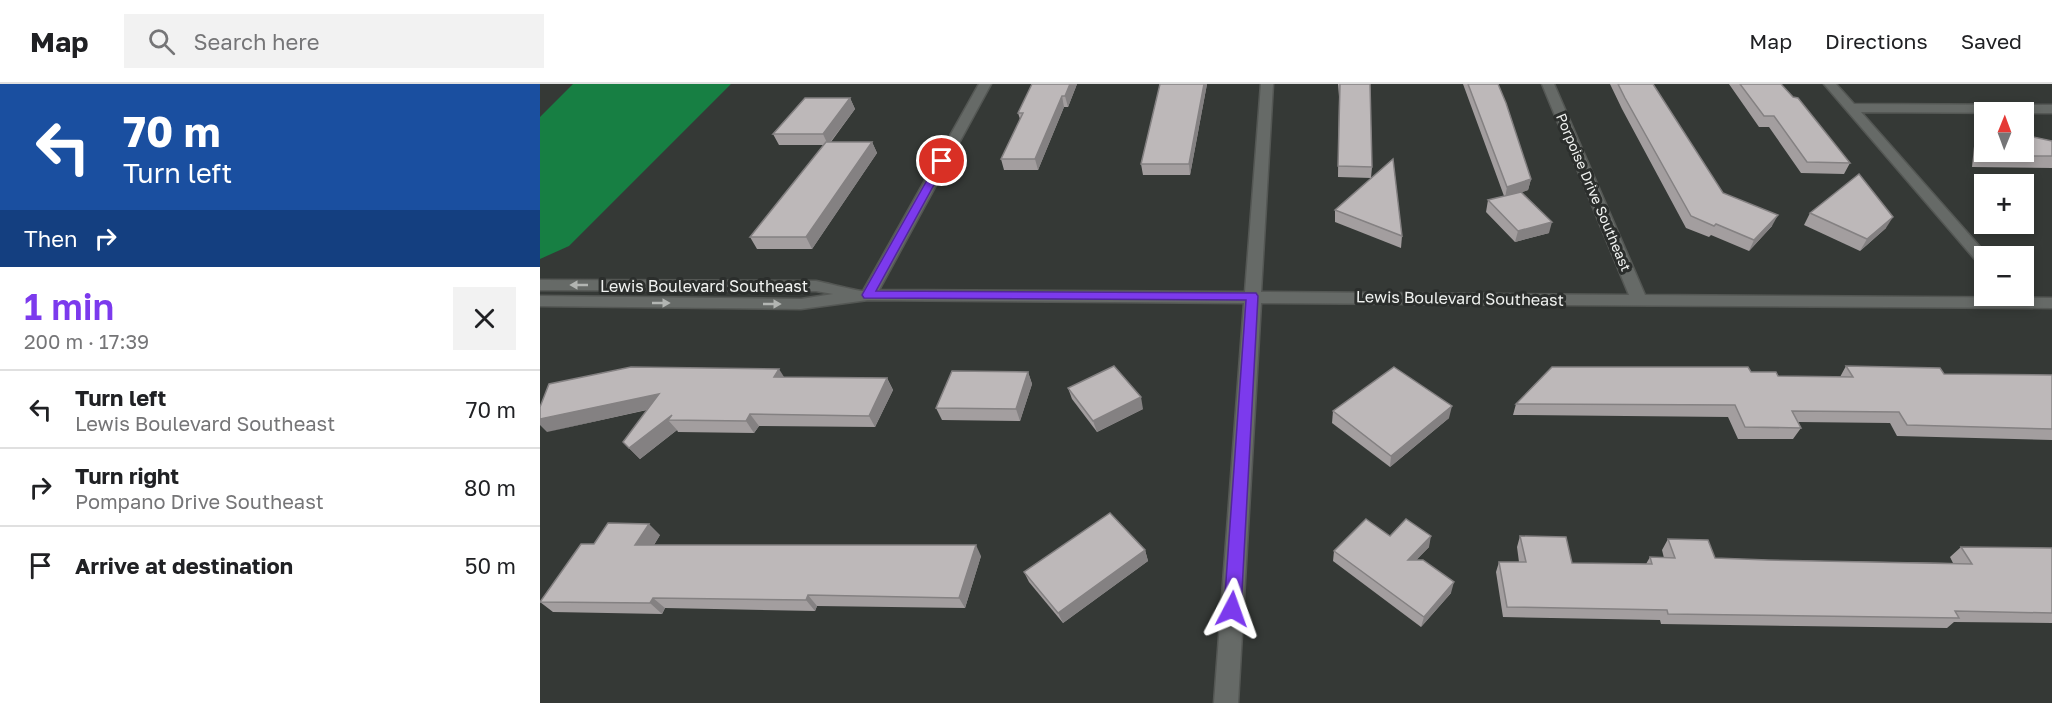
<!DOCTYPE html>
<html lang="en">
<head>
<meta charset="utf-8">
<style>
  :root { --surface:#fff; --page:#f2f2f2; --text:#202124; --muted:#757577; --line:#e0e0e0; --accent:#7c3aed }
  body { margin:0; font-family:"Golos Text",sans-serif; background:var(--page); color:var(--text); height:100vh; display:flex; flex-direction:column; font-size:22px; white-space:nowrap }
  * { box-sizing:border-box; margin:0 }
  p { font-size:20px; color:var(--muted) }
  .icon { flex:none; width:33px; height:33px; fill:none; stroke:currentColor; stroke-width:2; stroke-linecap:round; stroke-linejoin:round }
  .map { position:relative; flex:1; overflow:hidden }
  .panel { display:flex; flex-direction:column; background:var(--surface); width:540px }
  .panel>* { flex:none }
  .guide { background:#1a4fa0; color:#fff; overflow:hidden }
  .needle { width:39px; rotate:1deg }
  .fabs { position:absolute; left:1434px; top:18px; display:grid; gap:12px }
  .fabs a { display:grid; place-items:center; width:60px; height:60px; border-radius:0px; background:var(--surface); box-shadow:0 3px 9px #0003; font-size:30px }
  .pin { position:absolute; display:grid; place-items:center; width:51px; height:51px; color:#fff; margin:-26px; border:3px solid #fff; border-radius:50%; box-shadow:0 2px 6px #0007 }
  .me { position:absolute; width:66px; margin:-33px; rotate:4deg; stroke-linejoin:round; filter:drop-shadow(0 0 4px #0008) }
  .turn { display:flex; align-items:center; gap:21px; height:126px; padding:0 24px; font-size:27px }
  .turn .icon { width:78px; height:78px; stroke-width:2.5 }
  .turn b { display:block; font-size:42px; line-height:51px }
  .then { display:flex; align-items:center; height:57px; padding:0 24px; background:#0003; gap:12px; font-size:22px }
  .round { display:grid; place-items:center; flex:none; width:63px; height:63px; border-radius:0px; background:var(--page) }
  .headline { display:flex; align-items:center; justify-content:space-between; height:102px; padding:0 24px }
  h1 { font-size:36px; font-weight:600; line-height:45px; color:var(--accent) }
  ul { padding:0; list-style:none }
  li { display:flex; align-items:center; gap:18px; height:78px; padding:0 24px; border-top:2px solid var(--line) }
  li div { flex:1 }
  li b { display:block; font-size:22px }
  li em { font-style:normal }
  header { display:flex; align-items:center; gap:36px; box-sizing:border-box; height:84px; padding:0 30px; background:var(--surface); border-bottom:2px solid var(--line) }
  header strong { font-size:28px }
  nav { display:flex; gap:33px; margin-inline-start:auto; font-size:21px }
  .search { width:420px; height:54px; background:var(--page); display:flex; align-items:center; gap:15px; box-sizing:border-box; padding:0 21px; border-radius:0px; color:var(--muted); font-size:22px }
  main { display:flex; flex:1; min-height:0 }
  .map>svg:first-child { display:block }
  .water { fill:#177f43 }
  .lines { fill:none; stroke-linecap:round; stroke-linejoin:round }
  .minor-casing { stroke:#545754; stroke-width:3 }
  .minor { fill:#666a67; fill-rule:evenodd }
  .wall { fill:#a39e9f }
  .shaded-wall { fill:#848182 }
  .building { fill:#bdb8b9; stroke:#848182; stroke-width:1.5 }
  .oneway { fill:#b2b5b2 }
  .route { fill:#7c3aed; stroke:#51269a; stroke-width:1.5 }
  .labels { text-anchor:middle; dominant-baseline:central; stroke-width:6; stroke-linejoin:round; paint-order:stroke }
  .far-street-label { font-size:14px; fill:#f0f2f0; stroke:#2b2e2c }
  .street-label { font-size:16px; fill:#f0f2f0; stroke:#2b2e2c }
</style>
</head>
<body>
<header>
<strong>Map</strong>
<div class="search"><svg class="icon" aria-label="search" viewBox="0 0 24 24"><circle cx="10" cy="10" r="6"/><path d="M15 15l6 6"/></svg>Search here</div>
<nav><a>Map</a><a>Directions</a><a>Saved</a></nav>
</header>
<main>
<section class="panel">
<div class="guide">
<div class="turn"><svg class="icon" aria-label="left" viewBox="0 0 24 24"><path d="M17 20v-9H6M10 6l-5 5 5 5"/></svg><div><b>70 m</b>Turn left</div></div>
<div class="then">Then<svg class="icon" aria-label="right" viewBox="0 0 24 24"><path d="M7 20v-9h11M14 6l5 5-5 5"/></svg></div>
</div>
<div class="headline"><div><h1>1 min</h1><p>200 m · 17:39</p></div><a class="round"><svg class="icon" aria-label="close" viewBox="0 0 24 24"><path d="M6 6l12 12M18 6L6 18"/></svg></a></div>
<ul>
<li><svg class="icon" aria-label="left" viewBox="0 0 24 24"><path d="M17 20v-9H6M10 6l-5 5 5 5"/></svg><div><b>Turn left</b><p>Lewis Boulevard Southeast</p></div><em>70 m</em></li>
<li><svg class="icon" aria-label="right" viewBox="0 0 24 24"><path d="M7 20v-9h11M14 6l5 5-5 5"/></svg><div><b>Turn right</b><p>Pompano Drive Southeast</p></div><em>80 m</em></li>
<li><svg class="icon" aria-label="arrive" viewBox="0 0 24 24"><path d="M6 21V4h12l-3 4 3 4H6"/></svg><div><b>Arrive at destination</b></div><em>50 m</em></li>
</ul>
</section>
<div class="map">
<svg width="1512" height="619" viewBox="0 0 1512 619">
  <rect width="100%" height="100%" fill="#353936"/>
  <polygon class="water" points="33,0 191,0 29,162 0,175 0,33"/>
  <g class="lines">
    <g class="minor-casing">
      <g id="minor">
        <path d="M439,0H451L339,206L705,208L721,0H733L721,208L1089,211L1002,0H1014L1105,211L1512,214V224L721,219L698,619H674L704,219L328,216L261,225L0,222V212L261,215L293,210L276,207L0,206V196L276,197C287,199 316,207 323,207Z"/>
        <polygon points="1284,0 1296,0 1314,20 1512,21 1512,29 1321,28 1448,172 1444,172 1444,182 1439,180"/>
      </g>
    </g>
    <use href="#minor" class="minor"/>
  </g>
  <g class="wall">
    <polygon points="537,0 528,23 524,23 498,86 464,86 461,75 480,35 478,29"/>
    <polygon points="667,0 650,91 603,91 601,80"/>
    <polygon points="798,0 830,0 832,83 831,94 798,93 799,13"/>
    <polygon points="923,0 958,0 991,95 988,106 982,108 1009,149 975,158 946,128 948,116 964,112"/>
    <polygon points="1070,0 1113,0 1183,109 1232,142 1209,167 1171,151 1169,153 1146,144 1082,25"/>
    <polygon points="1189,0 1241,0 1310,79 1304,90 1261,89 1229,43 1219,43"/>
    <polygon points="310,14 315,25 291,58 332,58 337,69 272,165 217,165 210,153 284,61 239,61 233,50"/>
    <polygon points="1442,41 1512,57 1512,84 1432,83 1435,52"/>
    <polygon points="795,126 862,152 861,164 795,138"/>
    <polygon points="1270,129 1346,144 1320,167 1264,141"/>
    <polygon points="1306,282 1404,290 1512,291 1512,356 1357,352 1350,339 1258,338 1261,344 1253,355 1198,355 1188,333 973,331 976,320 1211,288 1238,292 1300,293"/>
    <polygon points="488,288 492,300 480,337 402,336 396,324"/>
    <polygon points="244,293 347,294 353,306 335,343 219,342 214,349 138,348 137,346 100,375 83,358 107,326 7,348"/>
    <polygon points="528,304 603,325 557,348 532,315"/>
    <polygon points="793,327 909,334 850,383 792,339"/>
    <polygon points="120,451 114,461 441,472 425,524 277,522 275,527 125,524 122,530 13,528 0,518 54,460"/>
    <polygon points="850,452 889,463 876,476 911,509 881,543 793,477 794,467"/>
    <polygon points="980,452 1032,479 1106,480 1110,473 1124,474 1122,466 1128,455 1175,474 1228,476 1413,479 1410,473 1421,463 1512,464 1512,539 1414,538 1407,544 1121,540 1120,536 963,533 956,488 959,478 979,478 977,463"/>
    <polygon points="605,466 608,477 523,539 489,498 484,488"/>
  </g>
  <g class="shaded-wall">
    <polygon points="530,0 537,0 528,23 525,12"/>
    <polygon points="664,0 667,0 650,91 649,80"/>
    <polygon points="522,12 524,23 498,86 495,75"/>
    <polygon points="310,14 315,25 288,61 283,50"/>
    <polygon points="332,58 337,69 272,165 266,153"/>
    <polygon points="991,95 988,106 965,114 967,103"/>
    <polygon points="1238,131 1232,142 1209,167 1214,156"/>
    <polygon points="1353,133 1346,144 1320,167 1327,155"/>
    <polygon points="1012,138 1009,149 975,158 978,147"/>
    <polygon points="239,285 246,296 234,293"/>
    <polygon points="488,288 492,300 480,337 476,325"/>
    <polygon points="347,294 353,306 335,343 329,332"/>
    <polygon points="119,310 128,321 7,348 0,341 0,335"/>
    <polygon points="601,313 603,325 557,348 553,337"/>
    <polygon points="912,322 909,334 850,383 851,372"/>
    <polygon points="210,330 219,342 214,349 206,337"/>
    <polygon points="132,331 128,336 137,346 100,375 89,364"/>
    <polygon points="109,440 120,451 107,472 95,461"/>
    <polygon points="891,452 889,463 866,487 868,476"/>
    <polygon points="436,461 441,472 425,524 419,514"/>
    <polygon points="605,466 608,477 523,539 518,529"/>
    <polygon points="914,498 911,509 881,543 884,533"/>
    <polygon points="268,511 277,522 275,527 266,516"/>
    <polygon points="113,514 125,524 122,530 110,519"/>
  </g>
  <g class="building">
    <polygon points="492,0 530,0 525,12 522,12 495,75 461,75 483,29 478,29"/>
    <polygon points="620,0 664,0 649,80 601,80"/>
    <polygon points="800,0 830,0 832,83 798,82"/>
    <polygon points="928,0 958,0 966,19 991,95 967,103"/>
    <polygon points="1078,0 1113,0 1183,109 1238,131 1214,156 1176,140 1174,142 1151,132 1085,14"/>
    <polygon points="1200,0 1241,0 1253,13 1258,14 1310,79 1267,78 1234,32 1224,32"/>
    <polygon points="265,14 310,14 283,50 233,50"/>
    <polygon points="1442,41 1444,42 1444,68 1484,68 1484,51 1512,57 1512,72 1439,72"/>
    <polygon points="286,58 332,58 266,153 210,153"/>
    <polygon points="853,75 862,152 795,126"/>
    <polygon points="1319,90 1353,133 1327,155 1270,129"/>
    <polygon points="981,108 1012,138 978,147 948,116"/>
    <polygon points="574,282 601,313 553,337 528,304"/>
    <polygon points="1306,282 1400,284 1404,290 1512,291 1512,345 1367,341 1359,328 1252,327 1261,344 1205,343 1195,321 976,320 1012,283 1208,283 1211,288 1236,288 1238,292 1313,293"/>
    <polygon points="91,283 239,285 234,293 347,294 329,332 210,330 206,337 128,336 132,331 89,364 83,358 119,310 0,335 0,323 9,300"/>
    <polygon points="854,283 912,322 851,372 793,327"/>
    <polygon points="412,287 488,288 476,325 396,324"/>
    <polygon points="570,429 605,466 518,529 484,488"/>
    <polygon points="826,435 850,452 866,435 891,452 868,476 883,476 914,498 884,533 794,467"/>
    <polygon points="68,439 109,440 95,461 436,461 419,514 268,511 266,516 113,514 110,519 0,518 41,460 54,460"/>
    <polygon points="980,452 1026,453 1032,479 1112,480 1110,473 1135,474 1128,455 1168,456 1175,474 1228,476 1432,480 1421,463 1512,464 1512,529 1415,527 1419,534 1128,530 1127,526 967,523 959,478 986,478"/>
  </g>
  <defs><path id="oneway-solid" d="M-6-.8H1V-3.2L6.5 0L1 3.2V.8H-6Z" transform="scale(1.5)"/></defs>
  <g class="oneway">
    <use href="#oneway-solid" transform="translate(39 201) rotate(-180)"/>
    <use href="#oneway-solid" transform="translate(121 219)"/>
    <use href="#oneway-solid" transform="translate(232 220)"/>
  </g>
  <polygon class="route" points="399,75 407,77 336,207 716,209 718,212 701,525 698,530 692,533 686,530 684,525 706,216 324,214 322,211"/>
  <g class="labels">
    <g class="far-street-label">
      <text transform="translate(1054 108) rotate(67)">Porpoise Drive Southeast</text>
    </g>
    <g class="street-label">
      <text x="164" y="202">Lewis Boulevard Southeast</text>
      <text transform="translate(920 214) rotate(1)">Lewis Boulevard Southeast</text>
    </g>
  </g>
</svg>
<div class="fabs">
<a><svg class="needle" viewBox="-14 -14 28 28"><path d="M0-13l5 13h-10z" fill="#e53935"/><path d="M0 13l5-13h-10z" fill="#757577"/></svg></a>
<a>+</a>
<a>−</a>
</div>
<div class="pin" style="left:402px;top:77px;background:#d93025"><svg class="icon" aria-label="arrive" viewBox="0 0 24 24"><path d="M6 21V4h12l-3 4 3 4H6"/></svg></div>
<svg class="me" style="left:692px;top:525px" viewBox="-20 -20 40 40"><path d="M0-17L14 15 0 8-14 15z" fill="#7c3aed" stroke="#fff" stroke-width="4"/></svg>
</div>
</main>
</body>
</html>
